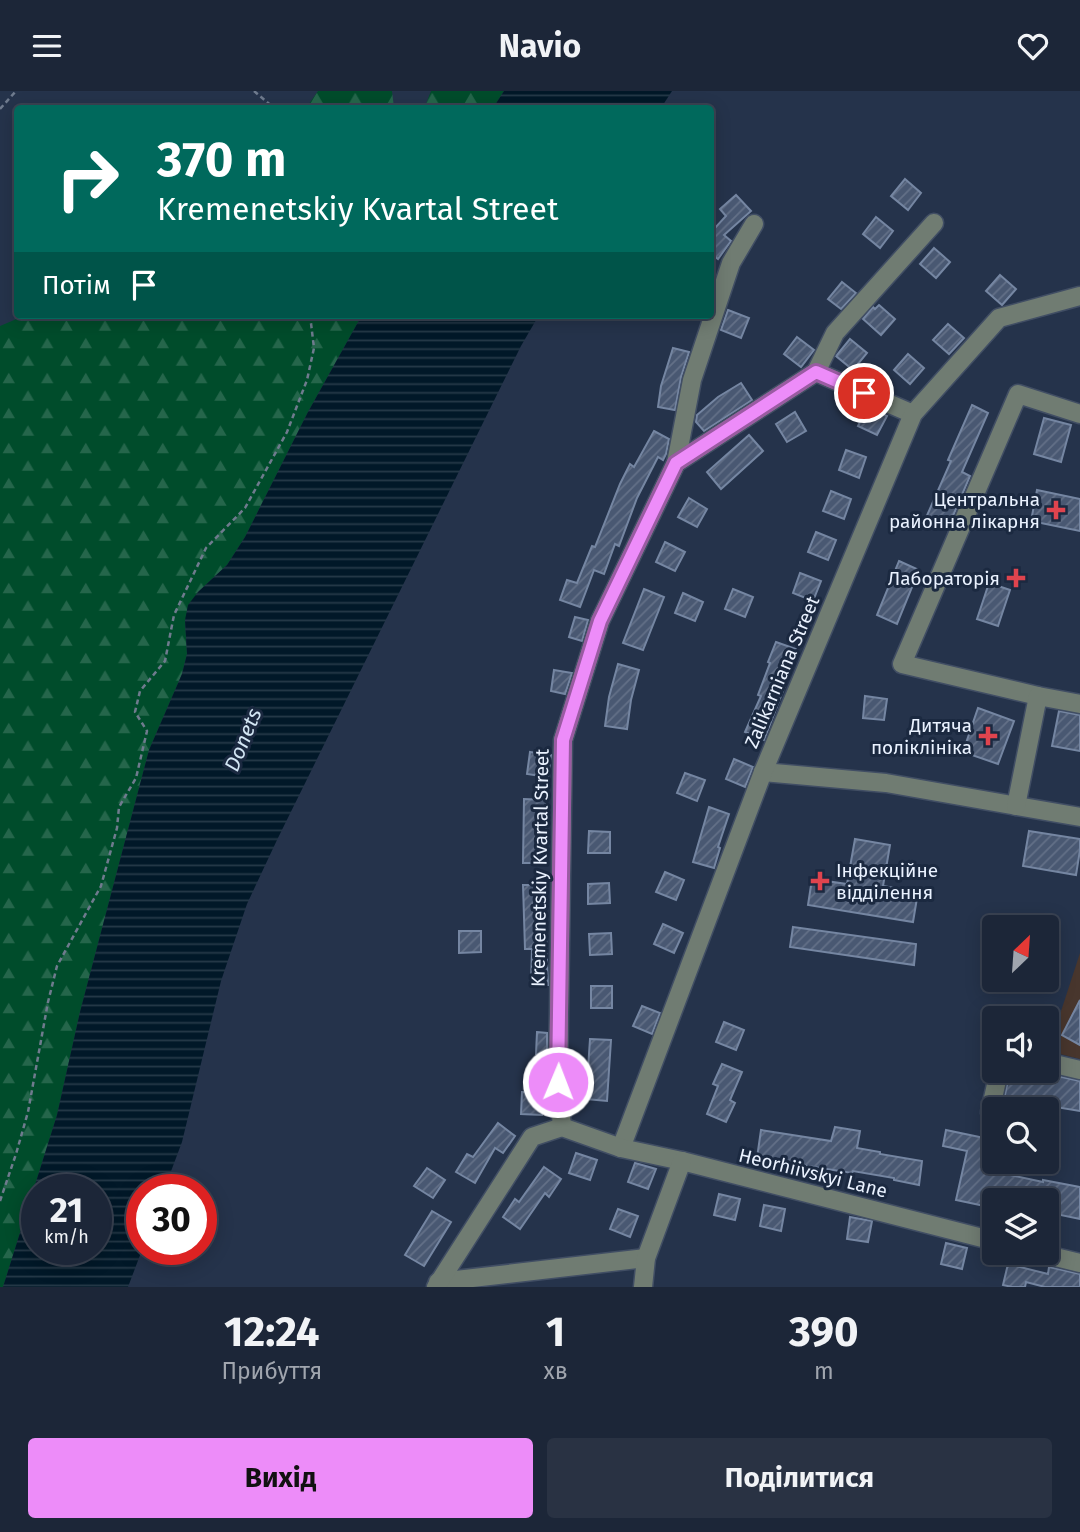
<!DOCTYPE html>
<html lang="uk">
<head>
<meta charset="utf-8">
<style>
  :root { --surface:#1c2638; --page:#293243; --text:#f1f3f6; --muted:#a0a5ae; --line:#3a4353; --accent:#ed8cf9 }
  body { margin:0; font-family:"Fira Sans",sans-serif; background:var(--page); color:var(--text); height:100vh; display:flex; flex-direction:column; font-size:26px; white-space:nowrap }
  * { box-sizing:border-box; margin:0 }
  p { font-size:23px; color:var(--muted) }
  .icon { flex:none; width:38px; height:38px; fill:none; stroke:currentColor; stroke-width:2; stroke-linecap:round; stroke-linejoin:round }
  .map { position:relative; height:1196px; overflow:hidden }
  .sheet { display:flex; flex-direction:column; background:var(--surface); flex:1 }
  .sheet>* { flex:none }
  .top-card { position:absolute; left:14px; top:14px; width:700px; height:214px; border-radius:7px; box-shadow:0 4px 18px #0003,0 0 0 2px var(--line); background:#00695c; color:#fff; overflow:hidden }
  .needle { width:46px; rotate:25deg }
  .controls { position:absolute; left:982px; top:824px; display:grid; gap:14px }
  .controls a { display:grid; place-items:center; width:77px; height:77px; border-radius:7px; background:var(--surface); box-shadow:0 4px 18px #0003,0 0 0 2px var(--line); font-size:35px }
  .speed { position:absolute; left:21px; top:1083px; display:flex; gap:14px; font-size:35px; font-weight:700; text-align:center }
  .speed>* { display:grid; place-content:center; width:91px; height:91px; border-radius:50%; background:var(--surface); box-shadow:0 4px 18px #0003,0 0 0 2px var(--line); line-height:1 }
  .speed small { font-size:18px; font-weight:400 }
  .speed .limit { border:10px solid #d22; background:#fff; color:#111 }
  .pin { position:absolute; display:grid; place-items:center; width:60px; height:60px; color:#fff; margin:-30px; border:4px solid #fff; border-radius:50%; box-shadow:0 2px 7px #0007 }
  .me { position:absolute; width:77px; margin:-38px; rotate:1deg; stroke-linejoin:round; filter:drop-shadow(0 0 5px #0008) }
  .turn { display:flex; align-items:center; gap:24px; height:147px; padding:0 28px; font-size:32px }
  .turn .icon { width:91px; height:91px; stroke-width:2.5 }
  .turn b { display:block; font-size:49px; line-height:60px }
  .then { display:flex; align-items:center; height:66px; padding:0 28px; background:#0003; gap:14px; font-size:26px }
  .eta { display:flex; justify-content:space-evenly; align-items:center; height:119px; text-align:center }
  .eta b { font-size:42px; font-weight:700; line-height:49px }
  .button { display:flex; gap:14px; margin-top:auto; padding:14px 28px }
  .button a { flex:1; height:80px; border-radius:7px; background:var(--accent); color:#111; font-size:28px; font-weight:700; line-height:80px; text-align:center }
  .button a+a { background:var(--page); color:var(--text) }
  header { display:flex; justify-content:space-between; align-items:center; height:91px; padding:0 28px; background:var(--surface); font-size:32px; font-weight:700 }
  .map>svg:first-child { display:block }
  .education { fill:#48362d }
  .forest { fill:url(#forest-firs) }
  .water { fill:url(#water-rules); fill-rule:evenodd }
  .building { fill:url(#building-hatch); stroke:#7586a2; stroke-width:2 }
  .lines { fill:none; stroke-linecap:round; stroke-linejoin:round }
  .minor-casing { stroke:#414e64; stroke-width:21 }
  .path { stroke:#6f7b8e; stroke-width:2.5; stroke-dasharray:5 3.5; stroke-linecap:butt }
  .minor { stroke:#707c72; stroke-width:18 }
  .route-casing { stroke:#9a5ba2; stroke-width:18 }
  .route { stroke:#ed8cf9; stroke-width:12 }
  .health-dot { fill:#e0444e; stroke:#1b2940; stroke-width:2.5 }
  .labels { text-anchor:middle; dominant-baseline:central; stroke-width:6; stroke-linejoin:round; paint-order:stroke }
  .poi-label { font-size:19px; fill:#eaf2ff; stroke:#1b2940; text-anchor:end }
  .street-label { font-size:19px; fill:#eaf2ff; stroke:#1b2940 }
  .water-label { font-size:21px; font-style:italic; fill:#d3e6f4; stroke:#1b2940 }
</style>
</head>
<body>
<header><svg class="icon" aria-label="menu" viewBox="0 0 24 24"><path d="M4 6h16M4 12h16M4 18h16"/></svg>Navio<svg class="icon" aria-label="heart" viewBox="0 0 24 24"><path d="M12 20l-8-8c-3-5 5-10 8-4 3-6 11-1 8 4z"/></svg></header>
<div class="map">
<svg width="1080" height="1196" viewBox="0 0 1080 1196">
  <defs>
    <pattern id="forest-firs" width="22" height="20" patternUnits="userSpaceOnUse" patternTransform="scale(1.75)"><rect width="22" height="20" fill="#004c2b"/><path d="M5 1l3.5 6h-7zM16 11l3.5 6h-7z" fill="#25664b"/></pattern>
    <pattern id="water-rules" width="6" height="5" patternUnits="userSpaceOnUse" patternTransform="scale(1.75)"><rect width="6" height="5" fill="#011828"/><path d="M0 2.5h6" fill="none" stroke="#263a48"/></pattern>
    <pattern id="building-hatch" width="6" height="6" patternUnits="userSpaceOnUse" patternTransform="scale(1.75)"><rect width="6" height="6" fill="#495872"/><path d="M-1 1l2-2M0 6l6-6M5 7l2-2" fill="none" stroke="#637087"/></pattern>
  </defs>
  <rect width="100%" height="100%" fill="#25334b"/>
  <polygon class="education" points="1080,862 1080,968 1048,960"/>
  <g class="forest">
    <polygon points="318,0 392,0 394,17 306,17"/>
    <polygon points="431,0 504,0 493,17 424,18"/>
    <polygon points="26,224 362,224 308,321 245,446 227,474 198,501 185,529 187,563 182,583 149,659 80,921 57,1024 3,1196 0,1196 0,235"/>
  </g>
  <g class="water">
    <polygon points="504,0 672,0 661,17 493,17"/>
    <path d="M362,224H539L521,255L277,749L247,813L221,890L182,1051L164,1099H142V1159L128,1196H3L57,1024L80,921L149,659L182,583L187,563L185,529L188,514L198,501L227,474L245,446L308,321ZM37,1099H96V1158H37Z"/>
  </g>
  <g class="building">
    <polygon points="905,88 921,102 908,119 891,105"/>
    <polygon points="736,104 751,120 724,144 731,150 718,168 710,162 710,134 715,137 726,125 720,118"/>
    <polygon points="876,126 893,140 880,157 863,143"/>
    <polygon points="934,157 950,171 936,187 920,173"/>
    <polygon points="1000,184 1016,198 1002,214 986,200"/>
    <polygon points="842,191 856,202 841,218 828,208"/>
    <polygon points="879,214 895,228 881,244 863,228 873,216 875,218"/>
    <polygon points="728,219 749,227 741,247 721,239"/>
    <polygon points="948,233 964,247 949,263 933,249"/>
    <polygon points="797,246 814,259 801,276 784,263"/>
    <polygon points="850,248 867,262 853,279 836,265"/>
    <polygon points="673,257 689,261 681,286 675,319 658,316 661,295"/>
    <polygon points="908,263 924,277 910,293 894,279"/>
    <polygon points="741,292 752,309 704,340 696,331 697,324 718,306"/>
    <polygon points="972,314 988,322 962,381 970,385 947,439 925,429 951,370 948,369"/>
    <polygon points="867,316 887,325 877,344 858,335"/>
    <polygon points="795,321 806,340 787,351 776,333"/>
    <polygon points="1044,327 1071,334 1061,371 1034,363"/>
    <polygon points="654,340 669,348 666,363 663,369 658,366 637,407 619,455 615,453 604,483 594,479 580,516 560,509 567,489 577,492 592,455 595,456 620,393 630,373 634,376"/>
    <polygon points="749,344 763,360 721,398 707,381"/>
    <polygon points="846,359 866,366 859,387 839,379"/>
    <polygon points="1037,399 1080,408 1080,440 1031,430"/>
    <polygon points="831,400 851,408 844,428 823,420"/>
    <polygon points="689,407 707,418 697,436 678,426"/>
    <polygon points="816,441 836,449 828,469 808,461"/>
    <polygon points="665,451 685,461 675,480 656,471"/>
    <polygon points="899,470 919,479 897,533 877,524"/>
    <polygon points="800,482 821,490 813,510 793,502"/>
    <polygon points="989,492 1010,499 998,535 977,528"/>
    <polygon points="644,498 664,506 643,559 623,552"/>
    <polygon points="733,498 753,506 745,526 725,518"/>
    <polygon points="683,502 703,511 695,530 675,522"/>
    <polygon points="575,526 588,529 582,550 569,546"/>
    <polygon points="776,551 796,558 784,591 786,592 764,649 745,641 761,605 758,604 770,572 768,571"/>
    <polygon points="618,573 639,579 631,609 627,638 605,635 609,606"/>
    <polygon points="554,579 572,582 565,603 551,600"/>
    <polygon points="865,605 887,608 884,629 863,627"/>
    <polygon points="978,617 1014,630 998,673 963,661"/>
    <polygon points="1059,620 1080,624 1080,660 1052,655"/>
    <polygon points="530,661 551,664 548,686 527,683"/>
    <polygon points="734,668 753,676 745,696 726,688"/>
    <polygon points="685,682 705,689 697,710 677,702"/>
    <polygon points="524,708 546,709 545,772 523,772"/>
    <polygon points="709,716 729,723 718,756 720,757 714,777 693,771"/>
    <polygon points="589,740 610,741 610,762 588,762"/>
    <polygon points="1029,740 1080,748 1080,759 1076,784 1023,775"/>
    <polygon points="855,748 890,754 883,795 918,801 913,831 808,814 812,788 847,793"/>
    <polygon points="665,781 684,789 676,809 656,801"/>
    <polygon points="609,792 610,812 588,813 588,793"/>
    <polygon points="523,794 544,794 548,894 531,893 532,858 525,858"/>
    <polygon points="663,833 683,842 674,862 654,853"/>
    <polygon points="793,836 916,853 914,874 790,856"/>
    <polygon points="459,840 481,840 481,861 459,862"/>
    <polygon points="611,842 612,863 590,864 589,843"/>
    <rect x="591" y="895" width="21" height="22"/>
    <polygon points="1080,909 1080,954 1062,944"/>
    <polygon points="642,915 660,922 652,943 633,935"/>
    <polygon points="724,931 744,939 736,959 716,951"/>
    <polygon points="537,941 547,942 547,964 536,963"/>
    <polygon points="590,948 611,949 607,1010 586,1008"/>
    <polygon points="722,973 742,981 730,1009 735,1012 726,1031 707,1023 718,995 713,993"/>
    <polygon points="1010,980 1034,980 1080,990 1080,1020 1038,1013 1036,1018 1002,1018"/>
    <polygon points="522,1001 544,1002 542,1024 521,1023"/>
    <polygon points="498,1032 515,1045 503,1062 495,1057 475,1092 456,1081 467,1063 473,1066"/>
    <polygon points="835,1036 860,1040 857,1057 880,1061 880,1063 922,1070 919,1094 894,1089 894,1087 853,1080 852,1082 757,1067 761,1039 831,1050"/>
    <polygon points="946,1039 994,1049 987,1079 1043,1091 1043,1089 1080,1096 1080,1128 1046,1121 1046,1110 994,1110 994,1117 956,1109 967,1060 943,1055"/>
    <polygon points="576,1062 597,1069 590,1089 569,1082"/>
    <polygon points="635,1072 656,1078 648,1098 628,1091"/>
    <polygon points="544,1076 561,1088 549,1106 545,1102 520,1138 503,1126 515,1108 519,1111"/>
    <polygon points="427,1077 445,1089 433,1107 414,1095"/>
    <polygon points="719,1103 740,1108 735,1129 714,1124"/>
    <polygon points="764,1114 785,1118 781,1140 760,1135"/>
    <polygon points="618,1118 638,1125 630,1146 610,1138"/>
    <polygon points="432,1120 451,1131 424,1175 405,1164"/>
    <polygon points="850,1126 872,1130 868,1151 847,1148"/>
    <polygon points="946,1152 967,1157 962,1178 941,1173"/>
    <polygon points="1008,1173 1048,1183 1049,1176 1080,1183 1080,1196 1045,1196 1026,1191 1025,1196 1012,1196 1003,1194"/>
  </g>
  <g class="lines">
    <g class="minor-casing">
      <g id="minor">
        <polyline points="816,281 835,242 934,132"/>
        <polyline points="676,372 692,289 731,172 754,133"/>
        <polyline points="1038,605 902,573 1018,303 1080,323"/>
        <polyline points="763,681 886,692 1080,726"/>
        <polyline points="1016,715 1038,605 1080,613"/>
        <polyline points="1046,971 1080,979"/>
        <polyline points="990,1021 999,980"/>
        <polyline points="562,1036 558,991 563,649 600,530 676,372 816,281 913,323"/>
        <polyline points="621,1057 763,681 913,323 999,227 1080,205"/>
        <polyline points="1039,1162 1080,1172"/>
        <polyline points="438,1191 646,1167"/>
        <polyline points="436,1196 532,1046 562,1036 621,1057 682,1070 994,1150"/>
        <polyline points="643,1196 646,1167 682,1070"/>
      </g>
    </g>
    <g class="path">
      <polyline points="254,0 275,18"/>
      <polyline points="0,18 16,0"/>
      <polyline points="0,1110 16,1063 28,1021 48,911 57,875 101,795 117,737 119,716 136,687 147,640 135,621 140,600 165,570 174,524 206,457 245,417 287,341 307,289 314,257 310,224"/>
    </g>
    <use href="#minor" class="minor"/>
  </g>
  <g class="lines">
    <g class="route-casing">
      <polyline id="route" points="558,991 563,649 600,530 676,372 816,281 864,302"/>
    </g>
    <use href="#route" class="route"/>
  </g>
  <g class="health-dot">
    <path d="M1052.5 408.5h7v7h7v7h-7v7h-7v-7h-7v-7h7z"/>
    <path d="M1012.5 476.5h7v7h7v7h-7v7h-7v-7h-7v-7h7z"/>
    <path d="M984.5 634.5h7v7h7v7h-7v7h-7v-7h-7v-7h7z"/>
    <path d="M816.5 779.5h7v7h7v7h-7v7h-7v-7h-7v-7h7z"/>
  </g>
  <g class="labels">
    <g class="poi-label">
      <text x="1040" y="408">Центральна<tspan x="1040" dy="22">районна лікарня</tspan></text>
      <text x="1000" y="487">Лабораторія</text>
      <text x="972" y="634">Дитяча<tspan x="972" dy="22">поліклініка</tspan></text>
      <text x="836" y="779" text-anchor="start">Інфекційне<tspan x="836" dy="22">відділення</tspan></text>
    </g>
    <g class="street-label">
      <text transform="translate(782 581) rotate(-67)">Zalikarniana Street</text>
      <text transform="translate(540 777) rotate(-89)">Kremenetskiy Kvartal Street</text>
      <text transform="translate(813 1082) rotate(14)">Heorhiivskyi Lane</text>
    </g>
    <g class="water-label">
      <text transform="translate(243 649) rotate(-68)">Donets</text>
    </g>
  </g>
</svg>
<div class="controls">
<a><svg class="needle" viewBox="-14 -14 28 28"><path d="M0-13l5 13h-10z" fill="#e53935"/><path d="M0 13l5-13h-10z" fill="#a0a5ae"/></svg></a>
<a><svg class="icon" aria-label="sound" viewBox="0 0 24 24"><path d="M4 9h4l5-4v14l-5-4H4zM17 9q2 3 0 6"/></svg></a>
<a><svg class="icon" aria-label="search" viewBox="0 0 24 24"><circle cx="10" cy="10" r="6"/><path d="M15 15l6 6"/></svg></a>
<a><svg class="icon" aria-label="layers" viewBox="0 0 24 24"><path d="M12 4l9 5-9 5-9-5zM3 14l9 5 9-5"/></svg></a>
</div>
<div class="speed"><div>21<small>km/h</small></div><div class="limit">30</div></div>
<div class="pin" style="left:864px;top:302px;background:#d93025"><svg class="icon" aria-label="arrive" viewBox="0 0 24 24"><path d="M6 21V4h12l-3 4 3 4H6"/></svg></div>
<svg class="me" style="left:558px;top:991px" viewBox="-20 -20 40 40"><circle r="17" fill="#ed8cf9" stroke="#fff" stroke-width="3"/><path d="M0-11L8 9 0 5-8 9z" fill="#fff"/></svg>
<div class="top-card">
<div class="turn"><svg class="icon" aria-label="right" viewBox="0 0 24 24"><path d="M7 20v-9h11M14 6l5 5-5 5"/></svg><div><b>370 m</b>Kremenetskiy Kvartal Street</div></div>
<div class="then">Потім<svg class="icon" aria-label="arrive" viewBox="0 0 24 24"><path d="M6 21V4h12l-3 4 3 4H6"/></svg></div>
</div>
</div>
<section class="sheet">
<div class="eta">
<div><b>12:24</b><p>Прибуття</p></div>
<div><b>1</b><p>хв</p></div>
<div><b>390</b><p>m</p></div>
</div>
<div class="button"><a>Вихід</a><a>Поділитися</a></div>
</section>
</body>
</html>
